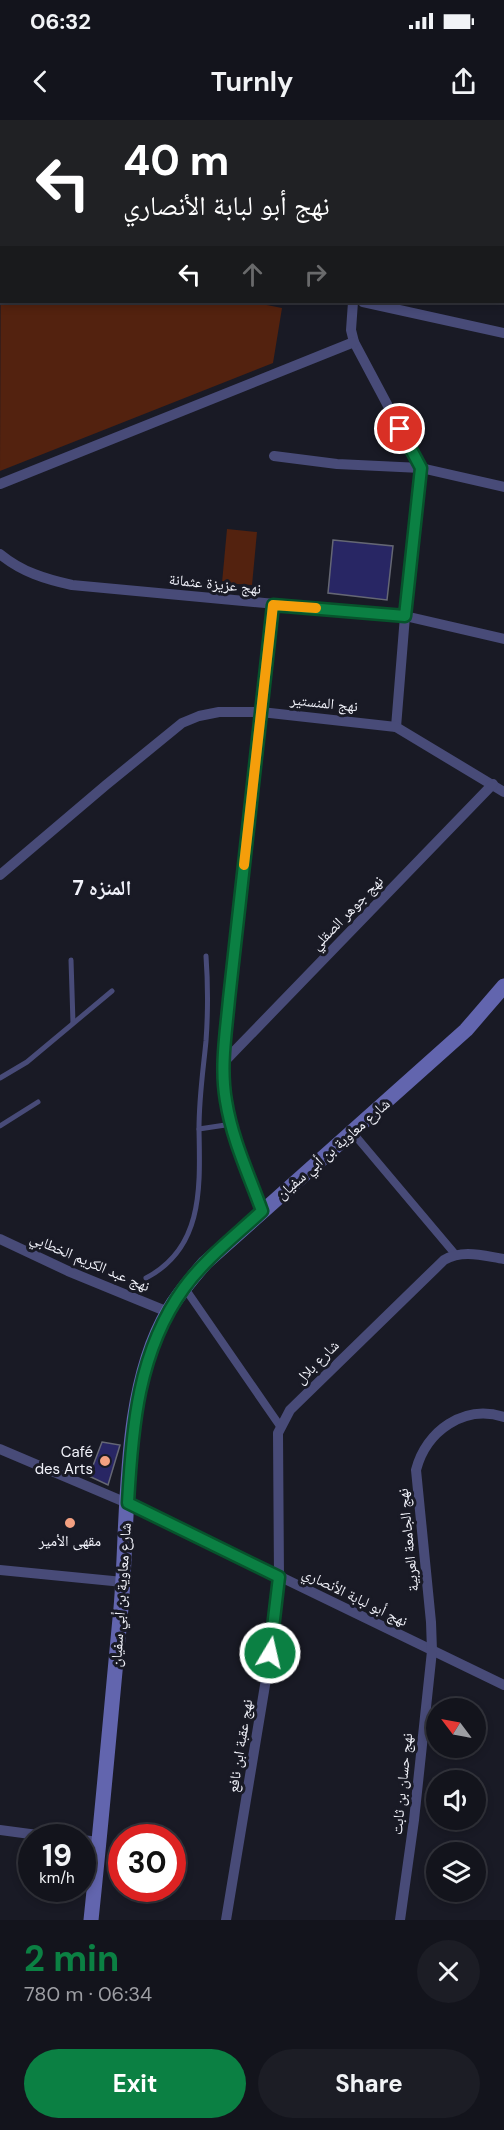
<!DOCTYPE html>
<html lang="en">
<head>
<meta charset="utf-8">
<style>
  :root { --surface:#13141c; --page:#1c1d25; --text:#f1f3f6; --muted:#9d9ea3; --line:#32333b; --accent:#0b8043 }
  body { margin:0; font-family:"DM Sans","Noto Naskh Arabic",sans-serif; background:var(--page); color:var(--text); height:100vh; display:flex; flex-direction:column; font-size:22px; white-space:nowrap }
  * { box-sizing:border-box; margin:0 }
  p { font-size:20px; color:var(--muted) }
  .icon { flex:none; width:33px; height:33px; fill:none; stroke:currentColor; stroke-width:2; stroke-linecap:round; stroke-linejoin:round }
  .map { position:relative; height:1800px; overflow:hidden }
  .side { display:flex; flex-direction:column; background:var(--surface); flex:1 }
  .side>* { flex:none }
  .top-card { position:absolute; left:0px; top:0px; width:504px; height:183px; box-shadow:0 3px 9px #0003,0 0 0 2px var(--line); background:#202124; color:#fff; overflow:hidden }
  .needle { width:39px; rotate:302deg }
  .buttons { position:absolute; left:426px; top:1578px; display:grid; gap:12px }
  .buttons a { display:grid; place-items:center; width:60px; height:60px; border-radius:50%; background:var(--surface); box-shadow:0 3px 9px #0003,0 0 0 2px var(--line); font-size:30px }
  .speed { position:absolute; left:18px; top:1704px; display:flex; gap:12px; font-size:30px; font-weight:700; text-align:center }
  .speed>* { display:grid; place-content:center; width:78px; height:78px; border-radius:50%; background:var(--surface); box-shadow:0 3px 9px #0003,0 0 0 2px var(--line); line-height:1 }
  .speed small { font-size:15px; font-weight:400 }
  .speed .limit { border:9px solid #d22; background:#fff; color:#111 }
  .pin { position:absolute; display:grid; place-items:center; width:51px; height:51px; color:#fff; margin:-26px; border:3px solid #fff; border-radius:50%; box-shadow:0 2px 6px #0007 }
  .me { position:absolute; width:66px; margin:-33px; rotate:9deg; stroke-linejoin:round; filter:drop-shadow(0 0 4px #0008) }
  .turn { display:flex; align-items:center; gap:21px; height:126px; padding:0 24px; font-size:27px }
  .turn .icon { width:78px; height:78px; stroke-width:2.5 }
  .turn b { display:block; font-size:42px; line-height:51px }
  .lanes { display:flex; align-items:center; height:57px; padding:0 24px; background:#0003; justify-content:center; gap:30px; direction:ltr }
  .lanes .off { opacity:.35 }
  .round { display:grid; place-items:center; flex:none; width:63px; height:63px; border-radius:32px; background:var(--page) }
  .overview { display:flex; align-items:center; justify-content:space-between; height:102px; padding:0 24px }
  h1 { font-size:36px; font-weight:700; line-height:45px; color:var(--accent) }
  .primary-button { display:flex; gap:12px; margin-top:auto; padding:12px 24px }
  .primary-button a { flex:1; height:69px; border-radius:36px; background:var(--accent); color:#fff; font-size:24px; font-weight:700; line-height:69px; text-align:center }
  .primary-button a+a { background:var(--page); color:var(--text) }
  .status { display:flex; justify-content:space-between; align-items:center; height:42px; padding:0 30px; background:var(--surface); direction:ltr }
  .status svg { height:16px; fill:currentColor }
  header { display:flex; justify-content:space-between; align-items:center; height:78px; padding:0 24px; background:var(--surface); font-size:27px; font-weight:700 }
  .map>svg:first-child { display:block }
  .green { fill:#53220f }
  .building { fill:#282664; stroke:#656774; stroke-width:1.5 }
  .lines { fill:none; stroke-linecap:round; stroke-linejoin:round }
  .service { stroke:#484b78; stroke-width:5 }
  .pedestrian { stroke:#484b78; stroke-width:8 }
  .minor { stroke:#484b78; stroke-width:10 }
  .secondary { stroke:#6265ae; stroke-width:15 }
  .route-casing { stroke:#07532c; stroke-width:15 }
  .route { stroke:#0b8043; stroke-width:10 }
  .slow { stroke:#f59e0b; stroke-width:10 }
  .poi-dot { fill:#f3a081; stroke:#191a25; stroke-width:2 }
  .labels { text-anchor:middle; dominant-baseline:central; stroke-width:6; stroke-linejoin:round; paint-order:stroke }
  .street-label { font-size:15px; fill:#f1f2fa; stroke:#191a25 }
  .poi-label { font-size:15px; fill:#f1f2fa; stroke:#191a25; text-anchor:end }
  .district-label { font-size:21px; font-weight:bold; fill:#f1f2fa; stroke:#191a25 }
</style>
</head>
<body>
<div class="status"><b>06:32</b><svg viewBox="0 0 49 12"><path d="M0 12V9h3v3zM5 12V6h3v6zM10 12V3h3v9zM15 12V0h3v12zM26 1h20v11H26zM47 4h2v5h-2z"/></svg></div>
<header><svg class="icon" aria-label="back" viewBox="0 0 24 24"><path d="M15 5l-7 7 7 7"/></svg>Turnly<svg class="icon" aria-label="share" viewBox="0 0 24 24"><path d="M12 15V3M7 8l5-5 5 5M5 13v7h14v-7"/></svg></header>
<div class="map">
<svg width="504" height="1800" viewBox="0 0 504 1800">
  <rect width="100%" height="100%" fill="#191a25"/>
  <g class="green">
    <polygon points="1,66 2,182 251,182 282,188 273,243 0,351"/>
    <polygon points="227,409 257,412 252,465 222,463"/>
  </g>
  <g class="building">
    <polygon points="333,420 393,426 387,480 328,473"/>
    <polygon points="102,1322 120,1325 108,1365 89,1356"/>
  </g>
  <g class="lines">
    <g class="service">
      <polyline points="71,840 73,903"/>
      <polyline points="0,958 27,942 112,871"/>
      <polyline points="0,1006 38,982"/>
      <path d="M199,1009C199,977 203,952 206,921C208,893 208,864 206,836"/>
      <path d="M146,1158C204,1128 200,1066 199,1009L232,1004"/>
    </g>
    <g class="pedestrian">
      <polyline points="353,1013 455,1134"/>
      <polyline points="184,1167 280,1306"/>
    </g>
    <g class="minor">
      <polyline points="18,2 18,0"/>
      <polyline points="50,2 51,0"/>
      <polyline points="363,2 363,0"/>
      <polyline points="0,18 2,18"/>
      <polyline points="0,54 2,53"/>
      <polyline points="502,61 504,61"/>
      <polyline points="353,182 351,210 354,222 421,348 405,496 396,607"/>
      <polyline points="363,182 504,213"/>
      <polyline points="274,336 337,344 421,348 504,367"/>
      <polyline points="0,364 354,222"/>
      <path d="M0,434C22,452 45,459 72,465L405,496L504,519"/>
      <polyline points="0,755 106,665 182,603 199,596 219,592 261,592 396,607 504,672"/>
      <polyline points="223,943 493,664"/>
      <path d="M262,1091C249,1055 232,1018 226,981C220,947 226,913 229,879L273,485"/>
      <polyline points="0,1119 68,1151 168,1192"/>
      <polyline points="0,1329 134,1386 504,1565"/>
      <polyline points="0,1450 123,1462"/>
      <polyline points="0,1710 60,1718"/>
      <polyline points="82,1720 99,1722"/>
      <path d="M226,1800L274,1511L279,1457L278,1313L290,1290L444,1140C463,1129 484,1136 504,1139"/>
      <path d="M400,1800L414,1700L432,1531L431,1502L416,1350C426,1311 464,1284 504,1297"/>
    </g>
    <path class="secondary" d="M91,1800C102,1696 111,1592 121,1488C129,1396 121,1270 169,1190C179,1173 192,1158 205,1143L466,910L504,866"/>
  </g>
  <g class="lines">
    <g class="route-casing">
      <path id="route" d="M270,1533L279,1457L128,1383C132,1308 138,1231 184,1168C205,1139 235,1116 262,1091C249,1055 232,1019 226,981C220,947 226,913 229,879L273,485L405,496L421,348L400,309"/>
    </g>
    <use href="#route" class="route"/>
    <polyline class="slow" points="244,745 273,485 316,488"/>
  </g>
  <g class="poi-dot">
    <circle cx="105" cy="1341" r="6"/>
    <circle cx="70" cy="1403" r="6"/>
  </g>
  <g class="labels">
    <g class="street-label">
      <text transform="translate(215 464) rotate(6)">نهج عزيزة عثمانة</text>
      <text transform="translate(324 583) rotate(6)">نهج المنستير</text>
      <text transform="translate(347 793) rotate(-46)">نهج جوهر الصقلي</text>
      <text transform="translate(333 1029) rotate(-41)">شارع معاوية بن أبي سفيان</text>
      <text transform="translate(90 1142) rotate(23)">نهج عبد الكريم الخطابي</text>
      <text transform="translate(317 1242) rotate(-45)">شارع بلال</text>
      <text transform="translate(408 1420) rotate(-96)">نهج الجامعة العربية</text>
      <text transform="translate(121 1475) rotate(-86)">شارع معاوية بن أبي سفيان</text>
      <text transform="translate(355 1477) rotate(26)">نهج أبو لبابة الأنصاري</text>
      <text transform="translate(240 1626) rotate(-81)">نهج عقبة ابن نافع</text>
      <text transform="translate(402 1664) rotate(-84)">نهج حسان بن ثابت</text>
    </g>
    <g class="poi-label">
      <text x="93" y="1332">Café<tspan x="93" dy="17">des Arts</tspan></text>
      <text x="70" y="1421" text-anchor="middle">مقهى الأمير</text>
    </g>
    <g class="district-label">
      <text x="102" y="768">المنزه 7</text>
    </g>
  </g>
</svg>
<div class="buttons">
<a><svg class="needle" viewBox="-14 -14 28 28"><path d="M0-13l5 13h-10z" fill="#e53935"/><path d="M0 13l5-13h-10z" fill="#9d9ea3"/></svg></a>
<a><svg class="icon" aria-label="sound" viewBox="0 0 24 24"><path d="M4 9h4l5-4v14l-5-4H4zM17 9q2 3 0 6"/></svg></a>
<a><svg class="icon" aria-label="layers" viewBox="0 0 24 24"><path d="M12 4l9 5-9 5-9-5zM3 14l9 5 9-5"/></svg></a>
</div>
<div class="speed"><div>19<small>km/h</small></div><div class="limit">30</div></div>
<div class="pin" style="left:400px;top:309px;background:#d93025"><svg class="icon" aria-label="arrive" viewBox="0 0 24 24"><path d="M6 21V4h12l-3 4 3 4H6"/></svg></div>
<svg class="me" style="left:270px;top:1533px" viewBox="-20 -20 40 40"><circle r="17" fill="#0b8043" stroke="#fff" stroke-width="3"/><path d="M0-11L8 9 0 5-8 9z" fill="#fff"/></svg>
<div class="top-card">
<div class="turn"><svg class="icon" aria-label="left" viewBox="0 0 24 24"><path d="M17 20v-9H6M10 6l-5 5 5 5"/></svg><div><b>40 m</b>نهج أبو لبابة الأنصاري</div></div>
<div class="lanes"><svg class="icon" aria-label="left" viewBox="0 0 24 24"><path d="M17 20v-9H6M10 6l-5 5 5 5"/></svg><svg class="icon off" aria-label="ahead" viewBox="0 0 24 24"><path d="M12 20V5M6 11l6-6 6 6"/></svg><svg class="icon off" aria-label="right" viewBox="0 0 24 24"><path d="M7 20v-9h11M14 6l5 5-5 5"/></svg></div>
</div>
</div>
<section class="side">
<div class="overview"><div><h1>2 min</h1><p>780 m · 06:34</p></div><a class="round"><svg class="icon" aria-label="close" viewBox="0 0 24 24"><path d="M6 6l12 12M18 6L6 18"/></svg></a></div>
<div class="primary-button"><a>Exit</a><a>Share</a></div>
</section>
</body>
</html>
